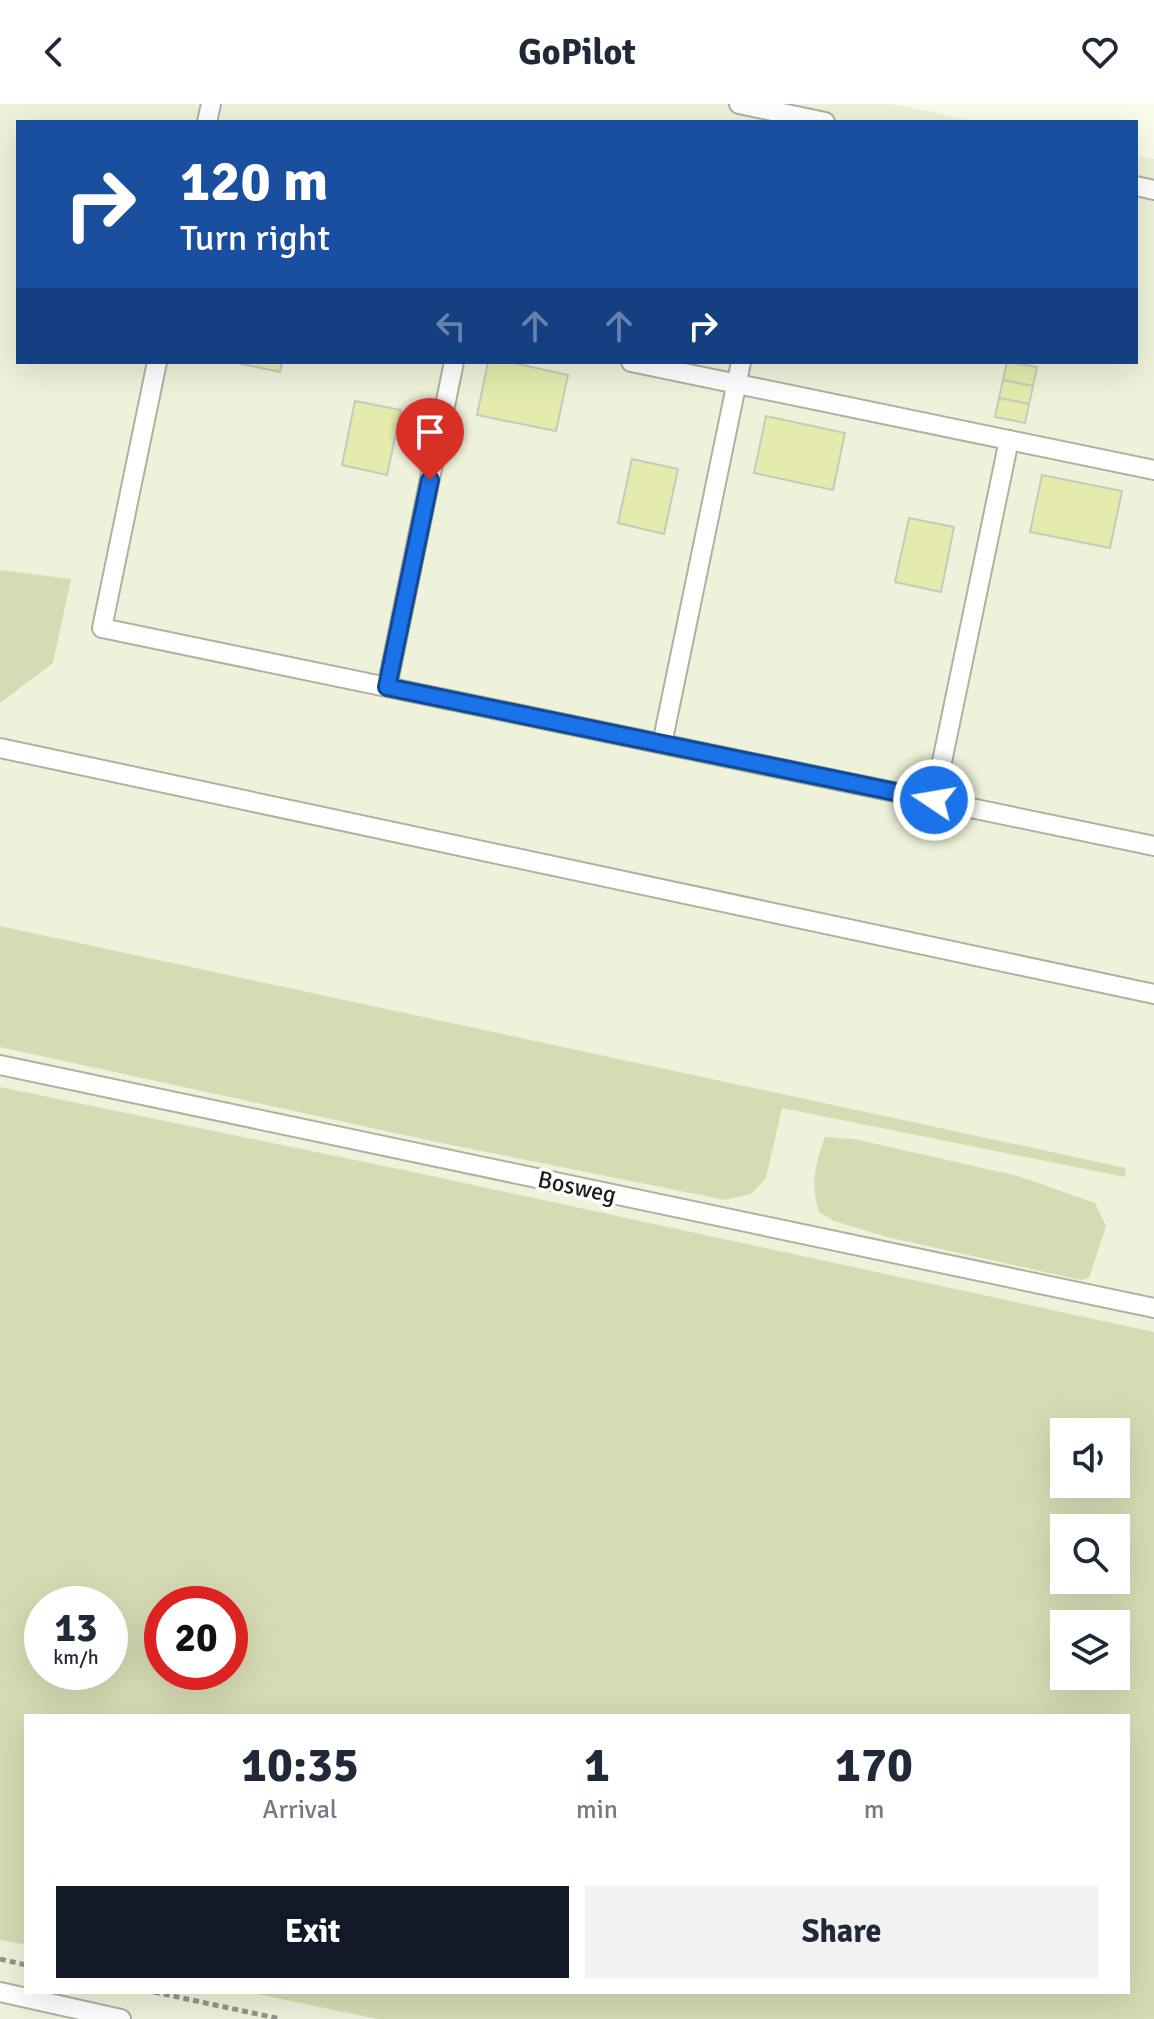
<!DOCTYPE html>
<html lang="en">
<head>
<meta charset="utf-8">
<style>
  :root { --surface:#fff; --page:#f2f2f3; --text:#1f2937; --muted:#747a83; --accent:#111827 }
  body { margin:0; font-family:Signika,sans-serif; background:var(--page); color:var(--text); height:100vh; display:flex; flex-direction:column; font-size:30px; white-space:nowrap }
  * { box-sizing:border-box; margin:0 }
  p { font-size:26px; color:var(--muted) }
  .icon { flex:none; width:44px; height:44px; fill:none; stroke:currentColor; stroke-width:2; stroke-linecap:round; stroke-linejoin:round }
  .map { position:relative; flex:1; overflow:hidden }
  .drawer { position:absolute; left:24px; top:1610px; width:1106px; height:280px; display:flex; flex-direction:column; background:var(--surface); border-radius:0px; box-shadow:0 8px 32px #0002 }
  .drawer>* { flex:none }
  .top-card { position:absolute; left:16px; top:16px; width:1122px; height:244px; border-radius:0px; box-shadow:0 8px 32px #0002; background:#1a4fa0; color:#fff; overflow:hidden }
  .fabs { position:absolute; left:1050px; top:1314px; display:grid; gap:16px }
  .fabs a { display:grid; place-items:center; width:80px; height:80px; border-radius:0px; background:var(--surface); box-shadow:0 8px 32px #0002; font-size:40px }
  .speed { position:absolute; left:24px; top:1482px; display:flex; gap:16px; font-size:40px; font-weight:700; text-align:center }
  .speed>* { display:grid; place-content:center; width:104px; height:104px; border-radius:50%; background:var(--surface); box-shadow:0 8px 32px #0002; line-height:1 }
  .speed small { font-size:20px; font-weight:400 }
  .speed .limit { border:12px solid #d22; background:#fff; color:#111 }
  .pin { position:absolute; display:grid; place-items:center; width:68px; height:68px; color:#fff; margin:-82px -34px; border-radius:50% 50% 50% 0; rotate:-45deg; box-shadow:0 0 8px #0007 }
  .pin .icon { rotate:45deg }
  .me { position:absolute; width:88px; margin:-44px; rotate:282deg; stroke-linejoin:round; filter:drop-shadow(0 0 6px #0008) }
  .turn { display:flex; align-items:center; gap:28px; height:168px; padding:0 32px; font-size:36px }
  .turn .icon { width:104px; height:104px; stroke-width:2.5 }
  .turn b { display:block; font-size:56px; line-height:68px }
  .lanes { display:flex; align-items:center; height:76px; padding:0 32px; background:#0003; justify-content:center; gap:40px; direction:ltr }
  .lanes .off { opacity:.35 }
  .eta { display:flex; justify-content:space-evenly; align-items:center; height:136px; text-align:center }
  .eta b { font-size:48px; font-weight:700; line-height:56px }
  .action { display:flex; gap:16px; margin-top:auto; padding:16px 32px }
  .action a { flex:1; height:92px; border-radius:0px; background:var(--accent); color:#fff; font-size:32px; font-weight:700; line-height:92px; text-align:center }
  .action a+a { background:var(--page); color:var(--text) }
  header { display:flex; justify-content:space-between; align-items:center; height:104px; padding:0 32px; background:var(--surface); font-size:36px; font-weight:700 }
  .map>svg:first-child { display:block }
  .built { fill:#eff2da; fill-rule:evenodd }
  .green { fill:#d6dbb4; fill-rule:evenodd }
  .building { fill:#e4ebad; stroke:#c7caba; stroke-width:2 }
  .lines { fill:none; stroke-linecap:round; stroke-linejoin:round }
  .service-casing { stroke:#afb1a1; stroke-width:22 }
  .path { stroke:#94968a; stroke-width:5; stroke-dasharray:6 4; stroke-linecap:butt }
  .service { stroke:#fff; stroke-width:18 }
  .route-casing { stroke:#114b97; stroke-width:20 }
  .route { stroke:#1a73e8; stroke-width:14 }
  .labels { text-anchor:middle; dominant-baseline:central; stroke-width:7; stroke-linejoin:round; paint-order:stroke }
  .street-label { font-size:24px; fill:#1d1e18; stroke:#fff }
</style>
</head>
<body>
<header><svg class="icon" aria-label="back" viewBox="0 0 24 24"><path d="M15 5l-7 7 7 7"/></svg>GoPilot<svg class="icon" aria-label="heart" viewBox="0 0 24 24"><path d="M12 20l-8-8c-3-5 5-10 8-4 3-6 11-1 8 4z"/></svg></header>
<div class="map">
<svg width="1154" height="1915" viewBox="0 0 1154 1915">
  <rect width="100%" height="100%" fill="#fafcec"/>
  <path class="built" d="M0,0H893L978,18H18V258H1136V52L1154,55V1915H0ZM1064,1328H1116V1380H1064ZM1064,1424H1116V1476H1064ZM42,1500H110V1568H42ZM162,1500H230V1568H162ZM1064,1520H1116V1572H1064ZM26,1612H1128V1888H26Z"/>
  <g class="green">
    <polygon points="0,466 71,475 53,559 0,599"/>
    <polygon points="0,822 1126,1064 1125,1073 782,1004 766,1074 751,1090 725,1096 427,1036 0,943"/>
    <path d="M0,983L418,1069L1154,1228V1915H377L248,1888H1128V1612H26V1841L0,1836ZM1064,1328H1116V1380H1064ZM1064,1424H1116V1476H1064ZM42,1500H110V1568H42ZM162,1500H230V1568H162ZM1064,1520H1116V1572H1064Z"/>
    <path d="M825,1033L854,1035L1018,1072L1095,1099L1106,1122L1089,1174L1081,1176L887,1133L834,1117L819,1108C810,1079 815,1061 825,1033Z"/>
  </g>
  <g class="building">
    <polygon points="232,258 282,258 280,268"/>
    <polygon points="488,258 509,258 568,271 556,327 477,311"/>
    <polygon points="1007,258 1037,263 1033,282 1003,276"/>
    <polygon points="1003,276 1033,282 1029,300 999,294"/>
    <polygon points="999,294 1029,300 1025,319 995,313"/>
    <polygon points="355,297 401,306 387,371 342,361"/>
    <polygon points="766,312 845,329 833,386 754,369"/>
    <polygon points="632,355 678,365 664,430 618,419"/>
    <polygon points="1042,371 1122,387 1110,444 1030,428"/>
    <polygon points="909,414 954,423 941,488 895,478"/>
  </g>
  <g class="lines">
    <g class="service-casing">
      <g id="service">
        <polyline points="739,0 825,18"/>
        <polyline points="207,18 211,0"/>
        <polyline points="1136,82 1154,86"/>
        <polyline points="157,258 102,524 662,640 741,258"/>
        <polyline points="631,258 1154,366"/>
        <polyline points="387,583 454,258"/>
        <polyline points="662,640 1154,742"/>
        <polyline points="0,644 1154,890"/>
        <polyline points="934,696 1009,336"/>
        <polyline points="0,961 1154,1204"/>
        <polyline points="0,1888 121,1915"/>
      </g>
    </g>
    <g class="path">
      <polyline points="0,1855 26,1861"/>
      <polyline points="154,1888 281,1915"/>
    </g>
    <use href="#service" class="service"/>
  </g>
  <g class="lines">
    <g class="route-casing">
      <polyline id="route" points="430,376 387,583 934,696"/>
    </g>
    <use href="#route" class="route"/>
  </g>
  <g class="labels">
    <g class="street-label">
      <text transform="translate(577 1083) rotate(12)">Bosweg</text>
    </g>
  </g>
</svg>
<div class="fabs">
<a><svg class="icon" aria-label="sound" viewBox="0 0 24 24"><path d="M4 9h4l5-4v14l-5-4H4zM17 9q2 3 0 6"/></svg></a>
<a><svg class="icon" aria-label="search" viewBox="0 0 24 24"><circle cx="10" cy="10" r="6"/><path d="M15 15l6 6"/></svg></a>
<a><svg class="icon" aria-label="layers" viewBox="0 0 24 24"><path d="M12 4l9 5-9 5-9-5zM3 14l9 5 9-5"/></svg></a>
</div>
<div class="speed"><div>13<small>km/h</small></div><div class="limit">20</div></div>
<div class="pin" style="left:430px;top:376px;background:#d93025"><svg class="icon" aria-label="arrive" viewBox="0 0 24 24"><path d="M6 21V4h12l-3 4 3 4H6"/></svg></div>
<svg class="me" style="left:934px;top:696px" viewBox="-20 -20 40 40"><circle r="17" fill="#1a73e8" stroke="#fff" stroke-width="3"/><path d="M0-11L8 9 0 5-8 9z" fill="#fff"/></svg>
<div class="top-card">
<div class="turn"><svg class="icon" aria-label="right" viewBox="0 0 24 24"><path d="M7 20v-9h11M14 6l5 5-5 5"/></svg><div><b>120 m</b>Turn right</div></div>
<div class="lanes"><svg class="icon off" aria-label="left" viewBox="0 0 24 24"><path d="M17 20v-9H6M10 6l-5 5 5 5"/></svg><svg class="icon off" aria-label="ahead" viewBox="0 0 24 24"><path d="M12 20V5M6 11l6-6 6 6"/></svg><svg class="icon off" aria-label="ahead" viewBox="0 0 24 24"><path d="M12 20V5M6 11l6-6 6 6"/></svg><svg class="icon" aria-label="right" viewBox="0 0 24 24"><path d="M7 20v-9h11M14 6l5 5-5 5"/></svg></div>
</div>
<section class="drawer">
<div class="eta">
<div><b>10:35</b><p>Arrival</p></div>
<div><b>1</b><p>min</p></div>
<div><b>170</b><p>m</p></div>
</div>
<div class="action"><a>Exit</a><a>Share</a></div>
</section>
</div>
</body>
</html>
